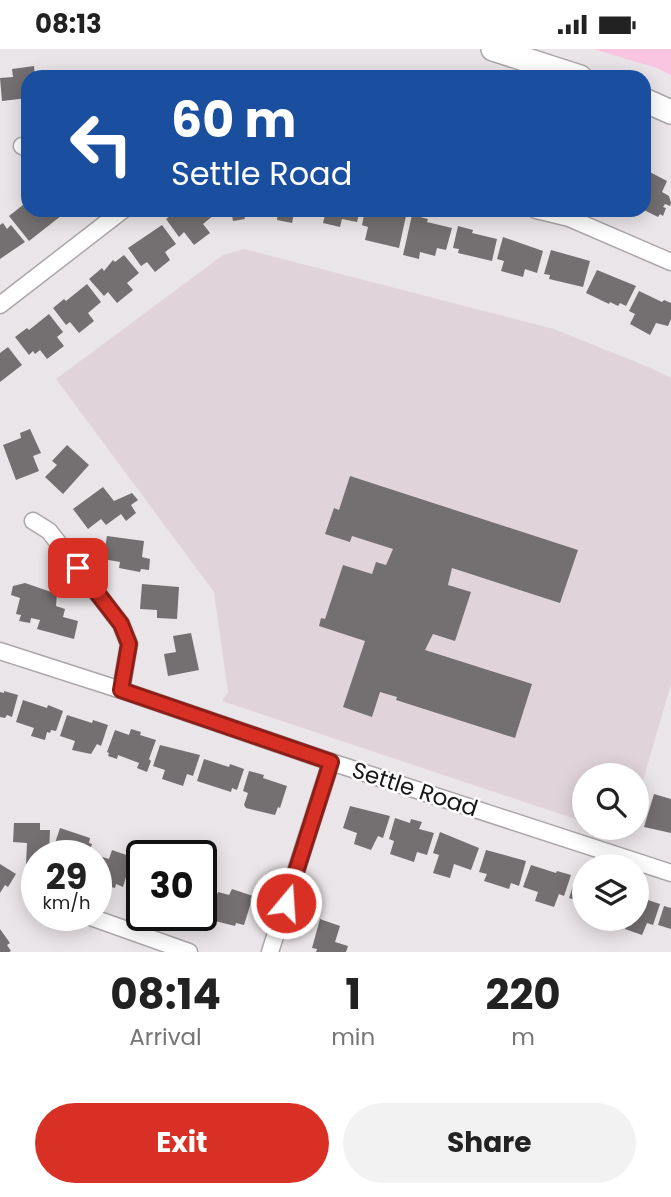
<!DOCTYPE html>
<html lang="en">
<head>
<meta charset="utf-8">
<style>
  :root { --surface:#fff; --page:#f2f2f2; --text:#222; --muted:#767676; --accent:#d93025 }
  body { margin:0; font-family:Poppins,sans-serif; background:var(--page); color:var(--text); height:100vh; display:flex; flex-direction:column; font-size:26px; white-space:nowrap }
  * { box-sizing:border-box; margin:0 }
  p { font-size:23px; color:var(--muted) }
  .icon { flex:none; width:38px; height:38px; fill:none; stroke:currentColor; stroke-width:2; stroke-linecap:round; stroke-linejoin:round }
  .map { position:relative; height:903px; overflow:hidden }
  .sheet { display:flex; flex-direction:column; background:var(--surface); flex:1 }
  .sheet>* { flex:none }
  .banner { position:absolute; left:21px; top:21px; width:630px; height:147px; border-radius:21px; box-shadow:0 4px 18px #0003; background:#1a4fa0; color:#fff; overflow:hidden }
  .buttons { position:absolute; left:572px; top:714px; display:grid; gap:14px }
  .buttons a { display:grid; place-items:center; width:77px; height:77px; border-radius:50%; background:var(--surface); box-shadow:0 4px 18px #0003; font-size:35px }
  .speed { position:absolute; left:21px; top:791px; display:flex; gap:14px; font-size:35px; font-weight:700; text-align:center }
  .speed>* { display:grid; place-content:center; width:91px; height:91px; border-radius:50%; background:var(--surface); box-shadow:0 4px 18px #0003; line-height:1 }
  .speed small { font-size:18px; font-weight:400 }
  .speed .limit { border:4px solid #111; border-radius:10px; background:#fff; color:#111 }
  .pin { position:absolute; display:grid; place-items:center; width:60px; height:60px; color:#fff; margin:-30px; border-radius:14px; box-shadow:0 4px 10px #0006 }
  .me { position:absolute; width:77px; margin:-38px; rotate:18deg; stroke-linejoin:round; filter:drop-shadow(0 0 5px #0008) }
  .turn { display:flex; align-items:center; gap:24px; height:147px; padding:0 35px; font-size:32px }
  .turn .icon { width:91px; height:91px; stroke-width:2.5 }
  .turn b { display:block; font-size:49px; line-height:60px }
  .eta { display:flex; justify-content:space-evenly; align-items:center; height:119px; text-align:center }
  .eta b { font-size:42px; font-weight:700; line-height:49px }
  .cta { display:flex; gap:14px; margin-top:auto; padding:14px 35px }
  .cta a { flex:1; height:80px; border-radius:42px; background:var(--accent); color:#fff; font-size:28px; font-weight:700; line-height:80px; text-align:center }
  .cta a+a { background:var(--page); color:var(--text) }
  .status { display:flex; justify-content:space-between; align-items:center; height:49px; padding:0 35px; background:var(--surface); direction:ltr }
  .status svg { height:19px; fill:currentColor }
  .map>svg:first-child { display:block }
  .built { fill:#e0d4da }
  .green { fill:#f9c5e0 }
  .building { fill:#747072 }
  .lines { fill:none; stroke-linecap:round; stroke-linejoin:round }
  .street-casing { stroke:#aba6a9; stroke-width:19 }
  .secondary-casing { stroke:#aba6a9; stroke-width:26 }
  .street { stroke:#fff; stroke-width:16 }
  .secondary { stroke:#fff; stroke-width:23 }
  .route-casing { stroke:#8d1f18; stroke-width:18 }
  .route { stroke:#d93025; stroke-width:12 }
  .labels { text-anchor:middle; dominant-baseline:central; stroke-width:5; stroke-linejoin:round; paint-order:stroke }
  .street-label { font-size:23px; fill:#1a1819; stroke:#fff }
</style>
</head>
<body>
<div class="status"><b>08:13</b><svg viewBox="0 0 49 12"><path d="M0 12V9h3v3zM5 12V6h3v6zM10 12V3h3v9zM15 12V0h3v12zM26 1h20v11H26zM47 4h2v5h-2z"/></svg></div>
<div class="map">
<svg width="671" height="903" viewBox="0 0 671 903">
  <rect width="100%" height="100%" fill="#eae5e8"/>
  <polygon class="built" points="244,200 554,280 651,319 671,329 671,635 637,752 637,726 584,726 584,773 222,652 228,643 214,543 56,330 223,206"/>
  <polygon class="green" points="593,0 671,0 671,26 657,19"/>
  <g class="building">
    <polygon points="34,17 35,28 28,28 28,49 2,52 0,29 13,28 12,20"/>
    <polygon points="644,120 667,132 662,143 669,147 671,154 670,157 665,155 663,158 666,159 663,167 660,165 658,168 644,161"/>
    <polygon points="28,152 28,161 65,161 66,163 29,192 9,167"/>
    <polygon points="178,161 211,161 214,166 203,175 210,184 194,196 184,183 179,188 166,170"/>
    <polygon points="231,161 243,161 245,170 233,172"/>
    <polygon points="278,161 309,161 308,167 294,165 292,174 277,171"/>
    <polygon points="310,161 360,161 357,173 342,170 340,178 323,174 325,166"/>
    <polygon points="365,161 381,161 406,167 399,199 365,191 368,178 362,176"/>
    <polygon points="412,166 428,170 427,173 452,179 446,201 437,199 435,207 420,203 419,210 403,206"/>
    <polygon points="3,174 7,180 11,176 25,193 0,210 0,176"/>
    <polygon points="162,176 176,195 165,203 170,211 155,223 147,213 141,217 128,199"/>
    <polygon points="458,177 473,181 472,184 497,190 492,212 458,204 459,200 453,199"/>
    <polygon points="503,188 543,202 537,224 525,220 523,228 501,222 504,212 497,210"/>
    <polygon points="551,201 590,212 583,238 549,230 550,226 544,225"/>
    <polygon points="124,206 139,224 127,234 133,241 117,254 108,243 104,247 89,230 102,219 104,222 113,211 115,213"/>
    <polygon points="597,221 636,237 626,257 620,254 618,257 610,253 609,255 586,244"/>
    <polygon points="87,235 101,253 88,264 94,272 79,284 70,273 66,276 53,259 64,250 66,252"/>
    <polygon points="639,242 662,253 664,251 671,254 671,270 668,277 656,274 650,286 630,275 635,265 629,262"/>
    <polygon points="49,265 63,283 57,288 64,297 47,310 40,301 35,305 33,302 29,306 15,288 27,279 29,281"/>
    <polygon points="8,298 22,316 0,333 0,304"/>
    <polygon points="30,380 41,404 33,407 39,422 16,431 3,396 21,389 20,384"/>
    <polygon points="67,396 89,416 63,445 45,428 57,416 52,412"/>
    <polygon points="350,427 578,501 560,554 452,519 448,536 471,543 455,592 433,585 425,601 532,635 515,689 396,651 397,648 380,643 372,668 343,658 365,592 319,577 321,569 325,570 343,516 372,525 376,513 386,516 393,500 352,487 350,493 325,485 334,459 339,461"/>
    <polygon points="103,438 114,452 132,444 138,451 131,456 136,464 126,472 121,465 106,476 101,470 88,480 73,460"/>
    <polygon points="107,487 144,492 142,508 150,510 149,521 141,520 140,523 119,519 120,513 103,510"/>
    <polygon points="25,534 57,545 56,557 65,560 63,568 78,572 74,590 37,580 40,571 31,569 30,574 19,572 21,566 16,565 20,549 11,546 13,537"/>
    <polygon points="142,535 179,538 177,570 157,569 157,561 140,560"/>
    <polygon points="191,584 199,621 168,627 164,605 176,603 173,587"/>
    <polygon points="4,642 18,646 12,668 7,666 5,669 0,668 0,643 4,644"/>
    <polygon points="23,651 47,659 48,656 63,662 56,682 51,681 50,684 47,683 45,691 31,687 34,679 16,673"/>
    <polygon points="67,666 92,674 93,671 108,676 101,697 97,695 91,705 72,701 75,692 60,687"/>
    <polygon points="131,680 141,683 140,686 156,691 149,710 151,712 147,723 137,719 139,714 118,706 117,710 108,707 109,704 107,703 115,681 129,686"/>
    <polygon points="160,696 200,706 193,727 187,725 183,737 162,730 165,721 153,717"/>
    <polygon points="204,710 229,718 230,715 244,720 237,741 232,739 231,743 197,732"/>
    <polygon points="249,722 264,726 263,729 287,737 280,759 278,758 275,766 246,759 244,756 248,744 243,742"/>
    <polygon points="654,745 671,750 671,784 644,778"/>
    <polygon points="350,757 390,767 383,789 378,787 371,801 354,795 357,784 343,779"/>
    <polygon points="395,769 410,774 411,770 422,773 419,780 434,784 427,806 417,803 414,813 390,805 394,792 389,790"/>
    <polygon points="14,774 40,774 40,781 50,781 49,807 37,807 37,816 26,815 27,794 13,793"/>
    <polygon points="60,779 90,789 89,794 92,795 88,807 66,807 67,802 54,797"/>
    <polygon points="440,783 479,799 471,821 454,815 450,829 433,824 439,806 433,804"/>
    <polygon points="112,801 132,808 123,838 116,835 115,839 96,834 96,806 109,810"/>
    <polygon points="486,801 526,812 519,837 511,834 509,840 484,832 487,825 479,823"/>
    <polygon points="0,815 16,825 8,838 5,836 0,844"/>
    <polygon points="531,816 556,824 557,822 571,826 564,847 559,845 554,858 535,852 538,843 523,838"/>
    <polygon points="138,823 142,824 142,848 128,844 134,826 137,827"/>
    <polygon points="576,828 584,831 584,858 574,855 575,851 569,849"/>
    <polygon points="201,831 213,835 202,871 201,871"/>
    <polygon points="232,840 253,847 244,876 236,874 235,877 207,870 218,843 229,846"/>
    <polygon points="637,850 644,853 645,850 660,855 653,876 647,874 642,886 625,880 628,872 623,870 637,870"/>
    <polygon points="664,857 671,859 671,880 658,876"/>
    <polygon points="320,870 340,877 335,893 348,897 346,903 316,903 317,900 312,899"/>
    <polygon points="0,880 10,894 7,896 11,902 9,903 0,903"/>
  </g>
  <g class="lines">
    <g class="street-casing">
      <g id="street">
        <polyline points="22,97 28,99"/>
        <polyline points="536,161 569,169 671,213"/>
        <polyline points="0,256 123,161"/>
        <polyline points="33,472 49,482 121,575 129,595 121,641"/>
        <polyline points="0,602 121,641 331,713 671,824"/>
        <polyline points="85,866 189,903"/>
        <polyline points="270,903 331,713"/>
      </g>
    </g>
    <g class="secondary-casing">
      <g id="secondary">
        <polyline points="493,0 580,28"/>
        <polyline points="644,51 671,63"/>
      </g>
    </g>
    <use href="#street" class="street"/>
    <use href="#secondary" class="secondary"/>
  </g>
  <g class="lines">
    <g class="route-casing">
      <polyline id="route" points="78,519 121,575 129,595 121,641 331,713 286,854"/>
    </g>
    <use href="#route" class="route"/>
  </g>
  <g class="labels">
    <g class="street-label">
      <text transform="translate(415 740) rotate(18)">Settle Road</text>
    </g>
  </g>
</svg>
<div class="buttons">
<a><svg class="icon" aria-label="search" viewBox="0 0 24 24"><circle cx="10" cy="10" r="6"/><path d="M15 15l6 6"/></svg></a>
<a><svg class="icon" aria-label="layers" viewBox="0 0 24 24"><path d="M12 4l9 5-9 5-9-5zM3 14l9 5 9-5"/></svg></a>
</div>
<div class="speed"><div>29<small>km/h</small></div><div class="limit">30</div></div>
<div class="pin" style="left:78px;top:519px;background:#d93025"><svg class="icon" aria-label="arrive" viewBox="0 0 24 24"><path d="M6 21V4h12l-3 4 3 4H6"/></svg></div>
<svg class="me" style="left:286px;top:854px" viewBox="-20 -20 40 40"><circle r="17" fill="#d93025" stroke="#fff" stroke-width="3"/><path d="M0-11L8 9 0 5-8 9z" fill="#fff"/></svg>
<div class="banner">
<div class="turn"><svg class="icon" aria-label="left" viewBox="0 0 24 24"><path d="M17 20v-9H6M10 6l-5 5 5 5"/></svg><div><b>60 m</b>Settle Road</div></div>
</div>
</div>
<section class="sheet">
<div class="eta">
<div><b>08:14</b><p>Arrival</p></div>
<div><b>1</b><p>min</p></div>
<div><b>220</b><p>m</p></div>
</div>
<div class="cta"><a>Exit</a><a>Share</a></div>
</section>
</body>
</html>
